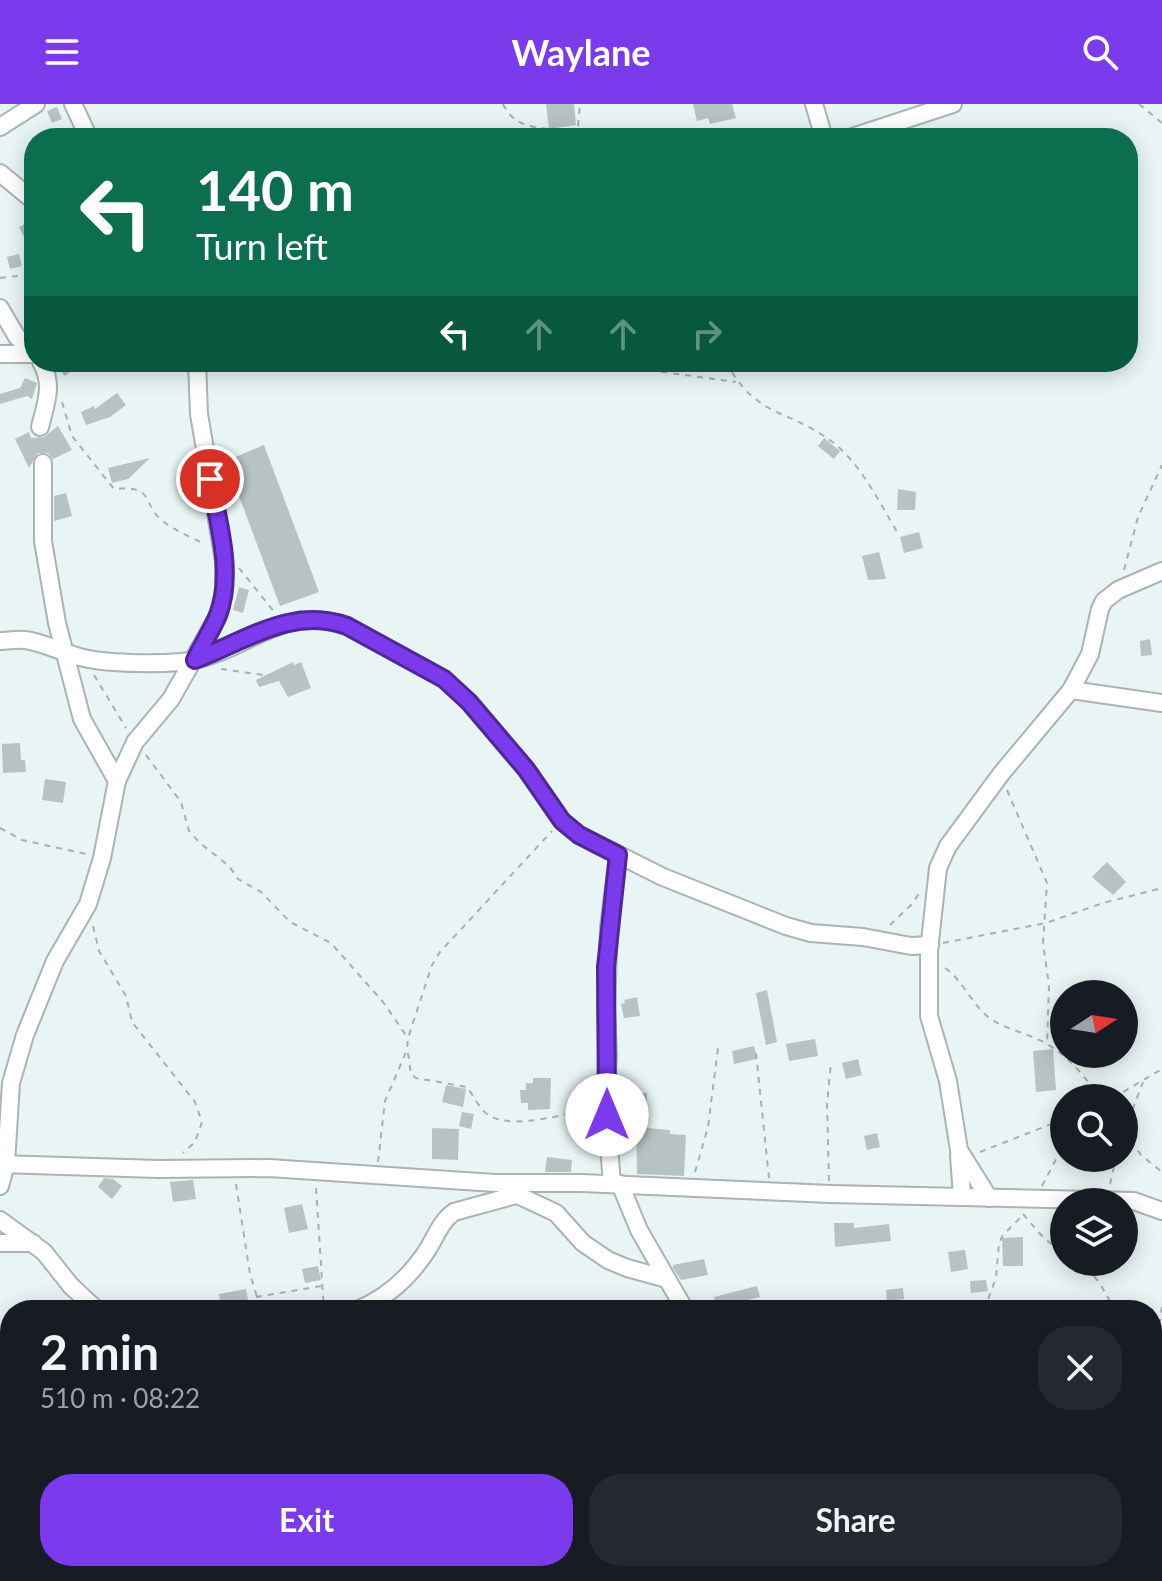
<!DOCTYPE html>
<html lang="en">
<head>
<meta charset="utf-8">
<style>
  :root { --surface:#171b24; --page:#242831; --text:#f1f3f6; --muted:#9ea1a6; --accent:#7c3aed }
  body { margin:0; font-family:Lato,sans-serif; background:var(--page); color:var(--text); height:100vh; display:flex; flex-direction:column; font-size:30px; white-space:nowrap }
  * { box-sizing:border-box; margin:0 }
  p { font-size:26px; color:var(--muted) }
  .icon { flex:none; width:44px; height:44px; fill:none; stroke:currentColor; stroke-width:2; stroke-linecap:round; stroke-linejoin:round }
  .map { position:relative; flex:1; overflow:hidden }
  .drawer { position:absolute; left:0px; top:1196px; width:1162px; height:282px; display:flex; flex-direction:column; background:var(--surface); border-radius:32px 32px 0 0; box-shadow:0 4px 20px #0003 }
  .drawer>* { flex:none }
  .banner { position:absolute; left:24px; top:24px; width:1114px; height:244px; border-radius:32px; box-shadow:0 4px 20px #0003; background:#0b6e4f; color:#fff; overflow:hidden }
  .needle { width:52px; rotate:78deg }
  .buttons { position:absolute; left:1050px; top:876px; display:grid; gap:16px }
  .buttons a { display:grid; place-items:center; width:88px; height:88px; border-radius:50%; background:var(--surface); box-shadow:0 4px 20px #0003; font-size:40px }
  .pin { position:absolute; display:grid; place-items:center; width:68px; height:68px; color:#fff; margin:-34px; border:4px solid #fff; border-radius:50%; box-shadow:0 2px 8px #0007 }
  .me { position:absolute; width:88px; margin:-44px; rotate:0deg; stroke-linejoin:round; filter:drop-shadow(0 0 6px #0008) }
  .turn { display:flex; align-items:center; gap:28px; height:168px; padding:0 40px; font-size:36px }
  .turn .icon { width:104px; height:104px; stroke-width:2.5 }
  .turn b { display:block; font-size:56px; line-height:68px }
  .lanes { display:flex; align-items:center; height:76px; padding:0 40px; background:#0003; justify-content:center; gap:40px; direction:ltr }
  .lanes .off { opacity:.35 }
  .round { display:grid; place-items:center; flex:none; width:84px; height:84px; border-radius:32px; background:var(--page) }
  .overview { display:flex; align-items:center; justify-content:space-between; height:136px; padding:0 40px }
  h1 { font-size:48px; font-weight:700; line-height:60px }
  .primary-button { display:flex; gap:16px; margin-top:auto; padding:16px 40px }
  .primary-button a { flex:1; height:92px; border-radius:32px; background:var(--accent); color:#fff; font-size:32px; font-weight:700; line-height:92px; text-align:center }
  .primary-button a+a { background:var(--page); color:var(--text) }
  header { display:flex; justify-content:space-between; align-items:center; height:104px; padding:0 40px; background:var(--accent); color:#fff; font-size:36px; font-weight:700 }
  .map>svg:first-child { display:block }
  .building { fill:#b7c2c2 }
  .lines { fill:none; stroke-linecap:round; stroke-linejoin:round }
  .minor-casing { stroke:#a9b4b4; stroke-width:20 }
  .path { stroke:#a7b0b0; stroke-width:2; stroke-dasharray:6 6; stroke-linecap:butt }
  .minor { stroke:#fff; stroke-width:16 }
  .route-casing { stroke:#51269a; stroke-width:20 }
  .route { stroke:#7c3aed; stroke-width:14 }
</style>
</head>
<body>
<header><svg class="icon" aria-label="menu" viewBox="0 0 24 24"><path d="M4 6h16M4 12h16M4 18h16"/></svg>Waylane<svg class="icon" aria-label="search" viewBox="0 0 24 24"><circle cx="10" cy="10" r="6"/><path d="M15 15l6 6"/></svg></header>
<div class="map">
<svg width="1162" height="1477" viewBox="0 0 1162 1477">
  <rect width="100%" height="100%" fill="#e9f5f5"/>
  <g class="building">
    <polygon points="546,0 574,0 576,21 549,25"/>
    <polygon points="693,0 732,0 736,14 710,20 708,14 697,17"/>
    <polygon points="57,3 62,15 52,19 47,7"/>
    <polygon points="34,115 34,154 19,123"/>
    <polygon points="19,150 22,162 10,165 7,153"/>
    <polygon points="63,258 82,258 65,272 57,263"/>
    <polygon points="25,274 37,279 32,295 27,292 0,300 0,290 20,284"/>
    <polygon points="117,289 126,301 110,313 86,321 81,308 94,302 95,305"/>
    <polygon points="58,322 72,346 53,355 48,349 38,349 29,364 15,335 29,328 31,334 44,333"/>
    <polygon points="824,334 840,347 834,355 818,342"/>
    <polygon points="264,341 319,488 280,502 226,357"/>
    <polygon points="150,354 128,375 112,379 108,364"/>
    <polygon points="898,385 916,388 915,406 897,406"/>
    <polygon points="66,389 72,412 54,417 54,392"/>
    <polygon points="919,428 923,444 904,449 900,433"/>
    <polygon points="879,448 886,475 868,476 862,452"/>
    <polygon points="239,483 249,486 243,509 233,506"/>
    <polygon points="1150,535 1152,551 1141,552 1140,537"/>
    <polygon points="293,558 294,561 301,558 311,584 288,593 279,577 259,583 256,576"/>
    <polygon points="20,639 21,656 25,656 26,668 3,669 2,640"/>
    <polygon points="45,675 66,678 63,699 42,696"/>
    <polygon points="1107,758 1126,778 1113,791 1092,773"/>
    <polygon points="767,886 777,938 766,941 756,889"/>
    <polygon points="637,893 640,912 624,914 621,900 625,899 624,896"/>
    <polygon points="815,935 818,952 789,957 786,940"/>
    <polygon points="754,942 757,955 734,960 732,947"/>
    <polygon points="1053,945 1056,986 1036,988 1033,947"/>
    <polygon points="858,955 862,971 846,975 842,959"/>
    <polygon points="533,974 551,974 550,1005 528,1006 528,999 521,999 520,986 526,986 526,979 533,979"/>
    <polygon points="446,981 466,985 463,1003 442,998"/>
    <polygon points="626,989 647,989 647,1024 670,1026 670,1030 686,1031 684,1072 637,1070 636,1009 626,1009"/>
    <polygon points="462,1008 474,1010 471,1025 459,1022"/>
    <polygon points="432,1024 459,1025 458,1056 432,1055"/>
    <polygon points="877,1029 880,1043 867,1046 864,1032"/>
    <polygon points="547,1053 572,1056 571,1068 545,1068"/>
    <polygon points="104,1074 113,1075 122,1082 112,1095 98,1083"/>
    <polygon points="193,1076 196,1095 173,1098 170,1078"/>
    <polygon points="302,1100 308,1125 289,1129 284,1104"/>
    <polygon points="834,1119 854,1119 854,1124 889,1120 891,1137 835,1143"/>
    <polygon points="1023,1133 1023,1162 1003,1162 1002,1134"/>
    <polygon points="965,1146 968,1165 951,1168 948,1148"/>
    <polygon points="704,1155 708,1171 681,1176 673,1164 673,1161"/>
    <polygon points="318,1162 321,1176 305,1179 302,1165"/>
    <polygon points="986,1176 988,1187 971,1189 970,1177"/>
    <polygon points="757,1182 760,1193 716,1204 714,1193"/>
    <polygon points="903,1184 904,1195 887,1197 886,1186"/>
    <polygon points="246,1185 250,1206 222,1206 219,1190"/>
  </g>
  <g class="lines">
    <g class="minor-casing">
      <g id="minor">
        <polyline points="73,0 89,34"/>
        <polyline points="814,0 824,34"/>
        <polyline points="0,23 36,0"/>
        <polyline points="849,34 953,0"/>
        <polyline points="0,69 34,97"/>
        <polyline points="0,204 17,233 34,249"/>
        <polyline points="0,250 34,250"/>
        <path d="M40,323C46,299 54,280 41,258"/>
        <polyline points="43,359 43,437 57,519 82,615 117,677"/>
        <path d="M0,537C8,537 17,535 25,536C44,538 64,550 84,554C109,560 170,561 195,556C252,543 283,500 347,522L444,575L469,598L526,665L562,717L579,731L663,773L786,822L811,829L863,833L911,842L930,841"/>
        <polyline points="1071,586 1162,599"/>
        <polyline points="959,1051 962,1093"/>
        <polyline points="0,1060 158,1065 269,1064 495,1079 582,1079 831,1090 1134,1097 1162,1107"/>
        <polyline points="612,1080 605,993 608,952 606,903 609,823 618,751"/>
        <polyline points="620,1080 639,1126 685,1206"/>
        <polyline points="0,1082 6,1060 11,979 25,931 55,857 88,800 102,754 117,677 135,638 171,595 219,510 224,487 224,457 199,310 197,258"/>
        <polyline points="507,1086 556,1109 583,1139 608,1156 627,1164 667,1175"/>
        <polyline points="989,1094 959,1046 948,977 929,912 929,847 938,764 948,742 1001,670 1071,586 1090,550 1100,505 1104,497 1118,486 1162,467"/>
        <polyline points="0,1116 44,1148 71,1182 97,1206"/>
        <polyline points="0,1139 33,1139"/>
        <path d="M357,1206C387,1194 410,1173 428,1145C436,1132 441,1117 454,1108L516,1091"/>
        <polyline points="294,1468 305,1477"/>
        <polyline points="842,1468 845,1477"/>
      </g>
    </g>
    <g class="path">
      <path d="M503,0C519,34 555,18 582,34"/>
      <polyline points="1139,0 1162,19"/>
      <polyline points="577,34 580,0"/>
      <polyline points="0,174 34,170"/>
      <polyline points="590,258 736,278"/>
      <path d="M726,258C757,315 787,304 831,337C861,359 880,400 899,431"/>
      <path d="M62,298L72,332L114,385C157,381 140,400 164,418C176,427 191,433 204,440"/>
      <polyline points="239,464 275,509"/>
      <polyline points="1124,466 1138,413 1162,361"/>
      <polyline points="221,565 270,572"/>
      <polyline points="94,571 126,624"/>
      <polyline points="146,651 181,698 189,727 200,739 229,762 238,775 261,788 290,818 331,839 383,898 408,934"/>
      <polyline points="1007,686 1047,779 1043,839 1049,881 1047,940"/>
      <polyline points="0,724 22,736 86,750"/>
      <polyline points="890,821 912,800 920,788"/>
      <polyline points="93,822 99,847 126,892 132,918 195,998 202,1018 195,1038 183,1049"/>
      <polyline points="943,839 1046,819 1103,799 1162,784"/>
      <path d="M945,864C964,877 971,901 991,915C1004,924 1022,928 1037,935C1066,948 1082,969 1100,994"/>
      <path d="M408,949L411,970L416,974L467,983C473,991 479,1004 487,1010C510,1027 564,1010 590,1005"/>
      <polyline points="756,949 769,1074"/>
      <polyline points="1113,994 1162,965"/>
      <polyline points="1124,1027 1141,1051 1162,1068"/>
      <polyline points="1124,1028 1143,978"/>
      <polyline points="980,1048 1064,1015"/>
      <polyline points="378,1058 385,997 407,946 408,934 432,861 440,848 552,727"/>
      <polyline points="695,1068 708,1023 718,944"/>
      <polyline points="829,1077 827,1000 831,958"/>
      <polyline points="236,1080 250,1170 261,1206"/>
      <polyline points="1110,1080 1116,1054"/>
      <polyline points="1042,1082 1064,1040"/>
      <polyline points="316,1084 324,1206"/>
      <polyline points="1023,1110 1041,1131 1064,1151"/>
      <polyline points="1075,1158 1090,1168 1099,1178 1115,1206"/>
      <polyline points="256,1193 321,1182"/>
      <path d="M1162,1203C1158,1231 1149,1283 1162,1307"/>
      <polyline points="984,1206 996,1174 999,1139 1003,1131 1023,1111"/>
      <polyline points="0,1252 10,1274"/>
      <polyline points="0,1366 10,1364"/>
      <polyline points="34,1477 58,1468"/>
    </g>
    <use href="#minor" class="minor"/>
  </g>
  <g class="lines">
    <g class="route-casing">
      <path id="route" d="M210,375C218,417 234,470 218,511C212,526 202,541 195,556C246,537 291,502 347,522L444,575L469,598L526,665L562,717L579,731L618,751L606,863L607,1011"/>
    </g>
    <use href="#route" class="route"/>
  </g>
</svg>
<div class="buttons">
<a><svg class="needle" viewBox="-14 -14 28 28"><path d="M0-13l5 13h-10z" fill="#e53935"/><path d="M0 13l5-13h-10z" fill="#9ea1a6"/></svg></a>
<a><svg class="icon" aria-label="search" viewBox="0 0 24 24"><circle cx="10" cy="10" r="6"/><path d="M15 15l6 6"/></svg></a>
<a><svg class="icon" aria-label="layers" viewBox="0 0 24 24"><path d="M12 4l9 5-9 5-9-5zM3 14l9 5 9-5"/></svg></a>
</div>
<div class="pin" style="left:210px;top:375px;background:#d93025"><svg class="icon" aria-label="arrive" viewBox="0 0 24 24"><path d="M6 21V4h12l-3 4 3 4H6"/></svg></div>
<svg class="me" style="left:607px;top:1011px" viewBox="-20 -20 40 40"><circle r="19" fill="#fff"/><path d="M0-13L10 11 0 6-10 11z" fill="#7c3aed"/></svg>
<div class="banner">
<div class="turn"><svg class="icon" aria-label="left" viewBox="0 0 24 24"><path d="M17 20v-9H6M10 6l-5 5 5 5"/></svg><div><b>140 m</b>Turn left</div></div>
<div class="lanes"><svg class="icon" aria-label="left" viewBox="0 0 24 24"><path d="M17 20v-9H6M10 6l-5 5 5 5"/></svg><svg class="icon off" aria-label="ahead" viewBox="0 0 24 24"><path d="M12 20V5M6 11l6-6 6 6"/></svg><svg class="icon off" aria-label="ahead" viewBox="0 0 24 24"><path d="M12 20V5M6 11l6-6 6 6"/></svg><svg class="icon off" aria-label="right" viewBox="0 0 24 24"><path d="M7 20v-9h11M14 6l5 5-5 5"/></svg></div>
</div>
<section class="drawer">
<div class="overview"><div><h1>2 min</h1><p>510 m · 08:22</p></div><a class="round"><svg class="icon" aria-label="close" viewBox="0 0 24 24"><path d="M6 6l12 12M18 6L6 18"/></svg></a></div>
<div class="primary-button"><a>Exit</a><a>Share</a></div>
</section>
</div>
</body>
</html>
